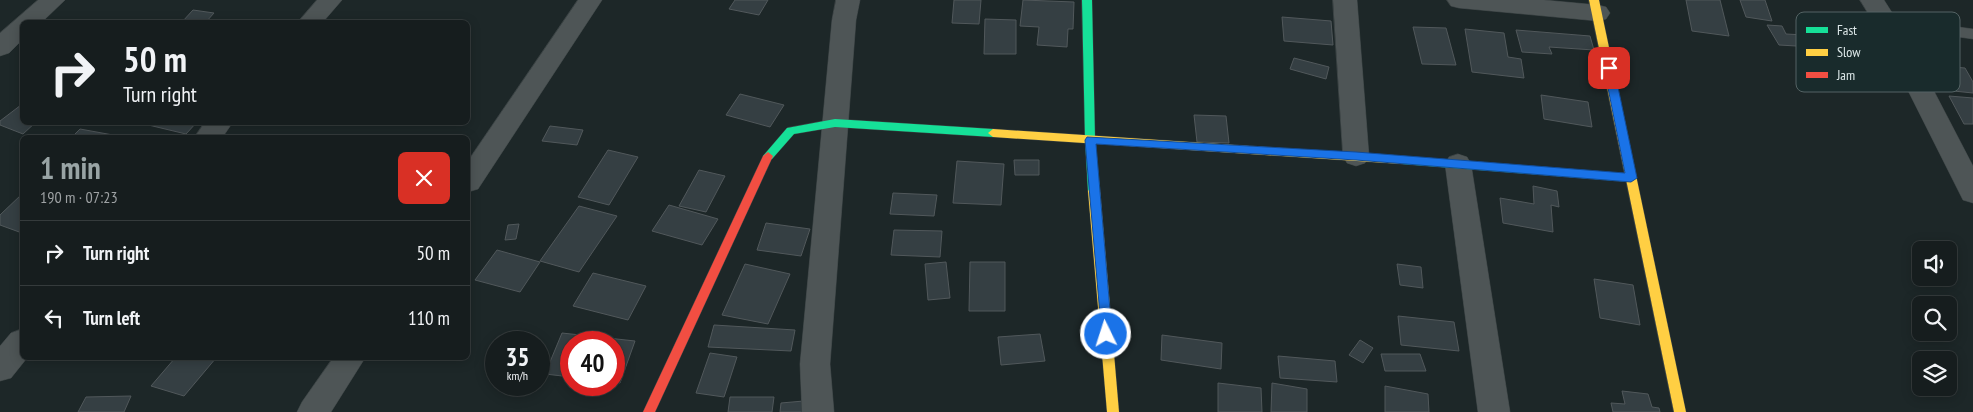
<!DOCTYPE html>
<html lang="en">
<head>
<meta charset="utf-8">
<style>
  :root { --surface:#161d1e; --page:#1f2627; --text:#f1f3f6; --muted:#9ea2a4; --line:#353b3c; --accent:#99a4a5 }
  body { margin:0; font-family:"PT Sans Narrow",sans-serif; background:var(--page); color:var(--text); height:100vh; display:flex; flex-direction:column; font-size:19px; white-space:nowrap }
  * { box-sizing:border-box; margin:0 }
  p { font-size:16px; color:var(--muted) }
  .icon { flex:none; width:28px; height:28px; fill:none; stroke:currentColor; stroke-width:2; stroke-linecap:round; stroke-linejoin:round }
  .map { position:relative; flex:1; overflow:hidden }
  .details { position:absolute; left:20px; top:135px; width:450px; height:225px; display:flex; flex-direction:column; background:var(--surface); border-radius:8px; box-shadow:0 2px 12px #0003,0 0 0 1px var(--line) }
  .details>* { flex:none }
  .banner { position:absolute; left:20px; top:20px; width:450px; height:105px; border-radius:8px; box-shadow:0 2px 12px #0003,0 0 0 1px var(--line); background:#161d1e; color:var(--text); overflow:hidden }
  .buttons { position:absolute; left:1912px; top:241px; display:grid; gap:10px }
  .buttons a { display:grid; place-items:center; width:45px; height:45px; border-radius:8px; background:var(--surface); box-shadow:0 2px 12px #0003,0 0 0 1px var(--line); font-size:25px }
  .speed { position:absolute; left:485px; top:331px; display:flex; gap:10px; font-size:25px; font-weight:700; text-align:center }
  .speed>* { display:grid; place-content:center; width:65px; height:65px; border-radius:50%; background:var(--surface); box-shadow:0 2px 12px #0003,0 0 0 1px var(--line); line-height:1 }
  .speed small { font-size:12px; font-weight:400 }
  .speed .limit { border:8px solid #d22; background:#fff; color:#111 }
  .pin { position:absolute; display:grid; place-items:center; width:42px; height:42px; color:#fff; margin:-21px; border-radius:10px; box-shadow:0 2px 8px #0006 }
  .me { position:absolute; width:55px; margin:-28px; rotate:356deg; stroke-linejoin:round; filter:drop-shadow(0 0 4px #0008) }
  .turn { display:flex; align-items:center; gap:18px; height:105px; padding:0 20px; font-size:22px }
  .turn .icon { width:65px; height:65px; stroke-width:2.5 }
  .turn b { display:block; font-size:35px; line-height:42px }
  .round { display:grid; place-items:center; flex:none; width:52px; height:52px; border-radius:8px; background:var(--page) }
  .summary { display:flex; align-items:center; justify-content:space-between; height:85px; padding:0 20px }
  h1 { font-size:30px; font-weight:600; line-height:38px; color:var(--accent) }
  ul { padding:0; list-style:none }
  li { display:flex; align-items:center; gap:15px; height:65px; padding:0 20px; border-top:1px solid var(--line) }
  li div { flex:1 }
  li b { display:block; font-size:19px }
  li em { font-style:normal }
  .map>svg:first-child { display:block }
  .building { fill:#353f43; stroke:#51585b }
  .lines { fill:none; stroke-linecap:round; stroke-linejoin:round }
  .lane-casing { stroke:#3a4243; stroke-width:1 }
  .street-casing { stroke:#3a4243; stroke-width:1 }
  .fast-casing { stroke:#3a4243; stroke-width:1 }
  .slow-casing { stroke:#3a4243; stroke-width:1 }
  .jam-casing { stroke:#3a4243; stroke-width:1 }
  .lane { fill:#4e5556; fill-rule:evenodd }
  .street { fill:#4e5556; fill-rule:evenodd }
  .fast { fill:#16e098; fill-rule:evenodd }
  .slow { fill:#ffcf43; fill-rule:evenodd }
  .jam { fill:#f24e42; fill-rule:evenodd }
  .route { fill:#1a73e8; stroke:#114b97 }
  .key { fill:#192b2c; stroke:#546364; stroke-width:1 }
  .key-label { font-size:14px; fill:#dce7e8 }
</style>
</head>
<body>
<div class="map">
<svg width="1973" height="412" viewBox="0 0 1973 412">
  <rect width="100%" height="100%" fill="#1d2728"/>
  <g class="building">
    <polygon points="735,0 768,0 759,15 729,9"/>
    <polygon points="954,0 981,0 979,24 952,23"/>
    <polygon points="1023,0 1074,2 1073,29 1068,29 1067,47 1037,45 1039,27 1020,26"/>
    <polygon points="1686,0 1720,0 1729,36 1692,31"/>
    <polygon points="1740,0 1765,0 1772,21 1746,17"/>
    <polygon points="193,10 214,13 206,22 182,22"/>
    <polygon points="1282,17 1331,21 1333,45 1284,41"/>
    <polygon points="985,19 1016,20 1016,54 984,54"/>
    <polygon points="1767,25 1782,26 1786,34 1824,36 1831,48 1779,45"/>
    <polygon points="1413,27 1446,28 1456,65 1422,64"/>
    <polygon points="1465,29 1504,33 1508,57 1521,59 1524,78 1472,72"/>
    <polygon points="1516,30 1590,36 1594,50 1549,47 1552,54 1522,52"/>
    <polygon points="1294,58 1329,67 1326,79 1290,69"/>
    <polygon points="1930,65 1965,68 1973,82 1973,93 1944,90"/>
    <polygon points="740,94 784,105 770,127 726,115"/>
    <polygon points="1541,95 1588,102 1592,127 1544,119"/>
    <polygon points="1949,96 1973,98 1973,124 1964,124"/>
    <polygon points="21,105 22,105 22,122 36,122 23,134 0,125 0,121"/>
    <polygon points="1194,115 1226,116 1229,143 1197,142"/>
    <polygon points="136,122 197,122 186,134"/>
    <polygon points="550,126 583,130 577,145 542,141"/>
    <polygon points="80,129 113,135 111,138 71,138"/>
    <polygon points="608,150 638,157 609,205 578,197"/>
    <polygon points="1014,160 1039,160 1039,175 1015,175"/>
    <polygon points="957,161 1004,164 1001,205 953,203"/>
    <polygon points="699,170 725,176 706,212 679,206"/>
    <polygon points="1533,186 1557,191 1559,207 1551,205 1553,232 1503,223 1500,198 1534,204"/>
    <polygon points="893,193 937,195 934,216 890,214"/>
    <polygon points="22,194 22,233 0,225 0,215"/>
    <polygon points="669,205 718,219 702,245 652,231"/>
    <polygon points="579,206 617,216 579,272 540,261"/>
    <polygon points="766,223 810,229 801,256 757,250"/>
    <polygon points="519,224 516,239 505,240 508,225"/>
    <polygon points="894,230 942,231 940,257 891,255"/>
    <polygon points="497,250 540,262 520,292 475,280"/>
    <polygon points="946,262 950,298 928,300 925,264"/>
    <polygon points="970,262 1005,262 1005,311 969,311"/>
    <polygon points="745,264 790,274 768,324 722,315"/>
    <polygon points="1397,264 1421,267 1423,288 1400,285"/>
    <polygon points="593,273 646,286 628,320 573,306"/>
    <polygon points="1594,279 1633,285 1640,325 1600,318"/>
    <polygon points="1398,316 1454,322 1459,351 1401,345"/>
    <polygon points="714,325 795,330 791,351 708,347"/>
    <polygon points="562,333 635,341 620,383 614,382 614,342 571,342 571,377 545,374"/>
    <polygon points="1040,334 1045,361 1001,365 998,337"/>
    <polygon points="1162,335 1222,343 1221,369 1161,360"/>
    <polygon points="1360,340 1373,348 1363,363 1349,355"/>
    <polygon points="710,353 737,357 724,397 696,393"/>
    <polygon points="1381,354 1420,354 1426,371 1385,371"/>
    <polygon points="1278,356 1335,361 1337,382 1280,378"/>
    <polygon points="175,358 216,358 184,396 151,386"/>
    <polygon points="1218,383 1261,388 1262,412 1218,412"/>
    <polygon points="1272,383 1307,389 1307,412 1271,412"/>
    <polygon points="1385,386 1428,394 1429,412 1385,412"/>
    <polygon points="1622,391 1648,394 1652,407 1659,408 1660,412 1613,412 1611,403 1625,404"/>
    <polygon points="131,396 124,412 78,412 86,397"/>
    <polygon points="730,397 774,397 772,412 728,412"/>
    <polygon points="815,400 815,412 780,412 781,403"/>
  </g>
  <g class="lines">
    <g class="lane-casing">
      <polygon id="lane" points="1886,17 1973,29 1973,39 1881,26 1878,22 1881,18"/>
    </g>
    <g class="street-casing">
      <g id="street">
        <polygon points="38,0 65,0 42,22 22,22 22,40 9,53 0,56 0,33"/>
        <polygon points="317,0 342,0 323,22 298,22"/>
        <polygon points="578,0 602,0 478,189 468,192 468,161"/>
        <polygon points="836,0 860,0 856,20 830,364 834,412 802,412 800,364 832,20"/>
        <polygon points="1333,0 1357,0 1369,156 1365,163 1356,166 1347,163 1343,156"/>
        <polygon points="1447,0 1544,0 1598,5 1606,7 1610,13 1606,19 1598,21 1459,8 1451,6"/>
        <polygon points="1860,0 1884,0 1898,22 1973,166 1973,203 1963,200 1874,23"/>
        <polygon points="205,122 233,122 222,138 194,138"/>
        <polygon points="1458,154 1467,157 1471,164 1510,412 1478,412 1445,164 1449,157"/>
        <polygon points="22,329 22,358 27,358 11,378 0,381 0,346 11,333"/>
        <polygon points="333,358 365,358 331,412 297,412 302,402"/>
      </g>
    </g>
    <g class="fast-casing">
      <g id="fast">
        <polygon points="1082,0 1092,0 1095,139 1100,191 1098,194 1090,194 1088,191 1085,139"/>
        <polygon points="835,119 993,129 998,133 993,137 835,127 794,134 772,159 768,160 763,156 787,128"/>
        <polygon points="1402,156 1631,174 1637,178 1631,182 1402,164 1397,160"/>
      </g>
    </g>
    <g class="slow-casing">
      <g id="slow">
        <polygon points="1589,0 1599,0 1686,412 1674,412"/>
        <polygon points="993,129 1402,156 1407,160 1402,164 993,137 988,133"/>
        <polygon points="1094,187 1098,188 1100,191 1119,412 1107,412 1088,191 1090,188"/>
      </g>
    </g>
    <g class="jam-casing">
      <polygon id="jam" points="768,152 773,156 655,412 643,412 763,156"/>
    </g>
    <use href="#lane" class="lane"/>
    <use href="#street" class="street"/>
    <use href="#fast" class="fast"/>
    <use href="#slow" class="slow"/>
    <use href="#jam" class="jam"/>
  </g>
  <polygon class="route" points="1609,64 1614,68 1637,178 1631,182 1356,160 1096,144 1112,334 1111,338 1106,339 1102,338 1085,140 1087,137 1356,152 1625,173 1604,68"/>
  <rect x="1796" y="12" width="164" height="80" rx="8" class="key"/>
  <rect x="1806" y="27" width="22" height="6" fill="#16e098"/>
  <rect x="1806" y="49" width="22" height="7" fill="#ffcf43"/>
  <rect x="1806" y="72" width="22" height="6" fill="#f24e42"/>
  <g class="key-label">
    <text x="1837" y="35">Fast</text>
    <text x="1837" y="57">Slow</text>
    <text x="1837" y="80">Jam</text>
  </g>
</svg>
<div class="buttons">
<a><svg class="icon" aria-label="sound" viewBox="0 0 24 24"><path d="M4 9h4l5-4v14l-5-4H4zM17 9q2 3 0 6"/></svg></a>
<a><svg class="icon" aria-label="search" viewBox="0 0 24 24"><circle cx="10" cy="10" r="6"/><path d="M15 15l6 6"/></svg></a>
<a><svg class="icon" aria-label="layers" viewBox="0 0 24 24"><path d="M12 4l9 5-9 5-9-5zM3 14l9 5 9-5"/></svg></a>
</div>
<div class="speed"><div>35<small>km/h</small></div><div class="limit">40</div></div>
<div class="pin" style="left:1609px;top:68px;background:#d93025"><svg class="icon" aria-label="arrive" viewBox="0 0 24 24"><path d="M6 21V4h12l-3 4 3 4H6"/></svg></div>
<svg class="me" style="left:1106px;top:334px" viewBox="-20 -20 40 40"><circle r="17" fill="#1a73e8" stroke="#fff" stroke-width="3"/><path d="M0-11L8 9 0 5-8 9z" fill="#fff"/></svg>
<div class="banner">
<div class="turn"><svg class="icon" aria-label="right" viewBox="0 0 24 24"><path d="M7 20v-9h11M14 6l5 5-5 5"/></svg><div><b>50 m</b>Turn right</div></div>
</div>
<section class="details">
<div class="summary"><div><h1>1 min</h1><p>190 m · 07:23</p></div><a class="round" style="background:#d93025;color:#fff"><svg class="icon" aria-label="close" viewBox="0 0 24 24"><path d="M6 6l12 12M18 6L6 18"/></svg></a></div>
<ul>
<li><svg class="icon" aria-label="right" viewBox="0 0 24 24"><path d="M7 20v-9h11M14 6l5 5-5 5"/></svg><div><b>Turn right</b></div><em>50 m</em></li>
<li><svg class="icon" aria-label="left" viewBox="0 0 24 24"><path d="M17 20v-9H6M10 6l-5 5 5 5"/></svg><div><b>Turn left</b></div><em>110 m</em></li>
</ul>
</section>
</div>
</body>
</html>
